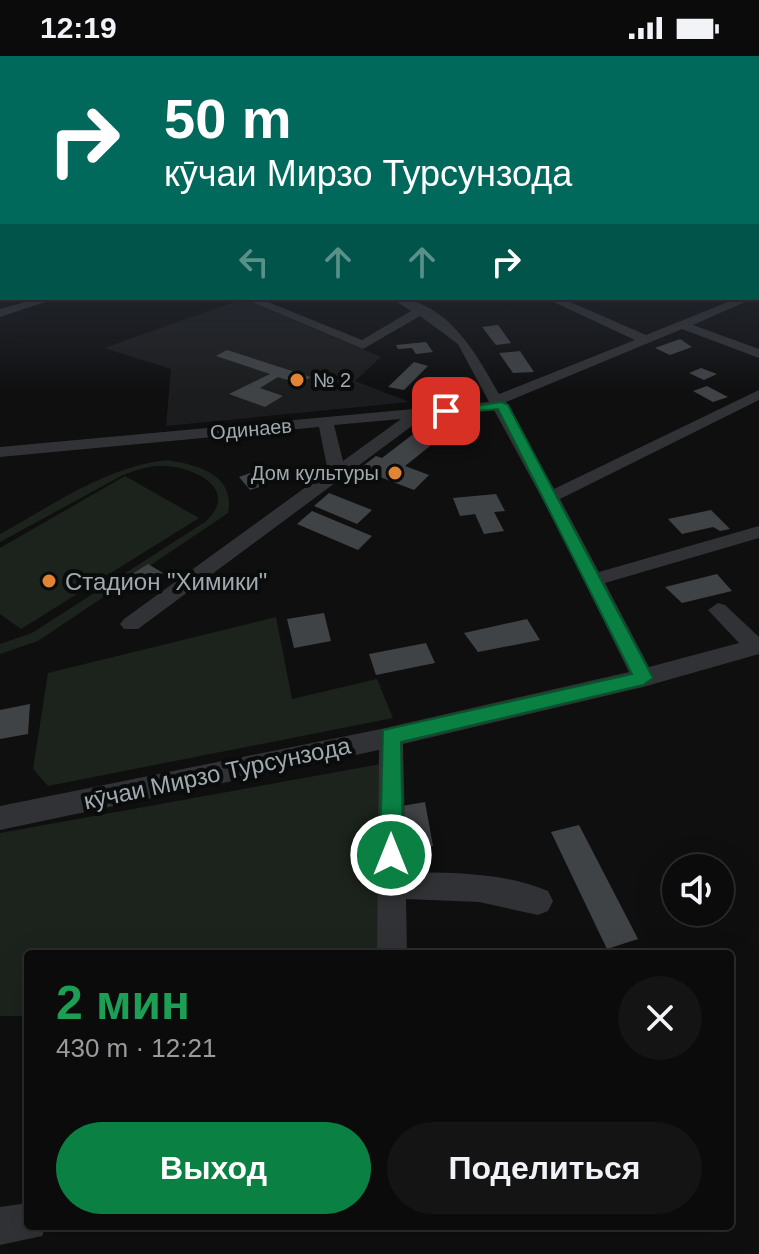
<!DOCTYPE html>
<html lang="ru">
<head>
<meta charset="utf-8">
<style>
  :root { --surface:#0b0b0c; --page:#141415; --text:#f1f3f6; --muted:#9a9b9d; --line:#2b2b2d; --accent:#0b8043 }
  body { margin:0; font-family:Arial,sans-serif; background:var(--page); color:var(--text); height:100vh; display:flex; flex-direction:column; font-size:30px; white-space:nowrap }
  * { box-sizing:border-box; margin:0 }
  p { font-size:26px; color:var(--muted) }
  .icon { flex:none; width:44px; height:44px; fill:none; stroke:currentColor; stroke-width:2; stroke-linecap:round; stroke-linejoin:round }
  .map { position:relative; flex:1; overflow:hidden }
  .drawer { position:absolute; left:24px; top:894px; width:710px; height:280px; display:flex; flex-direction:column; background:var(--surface); border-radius:8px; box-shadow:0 8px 32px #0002,0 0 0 2px var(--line) }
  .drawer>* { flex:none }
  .guide { position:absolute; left:0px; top:0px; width:760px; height:244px; box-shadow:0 8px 32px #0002,0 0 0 2px var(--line); background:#00695c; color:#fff; overflow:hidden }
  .tools { position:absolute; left:662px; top:798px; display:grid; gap:16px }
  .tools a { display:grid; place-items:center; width:72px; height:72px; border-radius:50%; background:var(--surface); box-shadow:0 8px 32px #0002,0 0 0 2px var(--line); font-size:40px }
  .pin { position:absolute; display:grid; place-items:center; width:68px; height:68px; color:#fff; margin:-34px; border-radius:16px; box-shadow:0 4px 12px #0006 }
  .me { position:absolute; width:88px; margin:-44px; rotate:0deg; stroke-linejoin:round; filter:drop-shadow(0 0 6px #0008) }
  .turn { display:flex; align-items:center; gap:28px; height:168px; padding:0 32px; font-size:36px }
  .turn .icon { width:104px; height:104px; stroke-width:2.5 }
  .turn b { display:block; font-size:56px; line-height:68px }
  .lanes { display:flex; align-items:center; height:76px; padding:0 32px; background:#0003; justify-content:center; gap:40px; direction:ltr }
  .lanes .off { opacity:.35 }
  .round { display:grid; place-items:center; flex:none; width:84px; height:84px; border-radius:42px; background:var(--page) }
  .summary { display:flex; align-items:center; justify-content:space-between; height:136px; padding:0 32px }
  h1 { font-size:48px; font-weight:800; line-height:60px; color:#1e9e55 }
  .primary-button { display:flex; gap:16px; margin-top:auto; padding:16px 32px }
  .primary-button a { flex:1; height:92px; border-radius:48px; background:var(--accent); color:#fff; font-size:32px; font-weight:800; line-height:92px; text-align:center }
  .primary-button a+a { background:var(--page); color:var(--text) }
  .status { display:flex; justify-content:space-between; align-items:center; height:56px; padding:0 40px; background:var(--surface); direction:ltr }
  .status svg { height:22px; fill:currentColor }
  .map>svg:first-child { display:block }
  .built { fill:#1b1c1d }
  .green { fill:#1c231c }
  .building { fill:#404346 }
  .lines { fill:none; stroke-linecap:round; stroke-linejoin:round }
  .minor { fill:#313235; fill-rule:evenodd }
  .route { fill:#0b8043; stroke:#07532c; stroke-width:2 }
  .poi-dot { fill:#e38434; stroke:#0a0b0b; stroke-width:3 }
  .labels { text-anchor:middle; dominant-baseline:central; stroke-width:8; stroke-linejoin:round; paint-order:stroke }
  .far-poi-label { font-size:20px; fill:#a1a9b0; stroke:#0a0b0b; text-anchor:start }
  .far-street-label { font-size:20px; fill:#a1a9b0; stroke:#0a0b0b }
  .poi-label { font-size:24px; fill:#a1a9b0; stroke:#0a0b0b; text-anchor:start }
  .street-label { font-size:24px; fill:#a1a9b0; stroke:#0a0b0b }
</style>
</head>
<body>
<div class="status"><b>12:19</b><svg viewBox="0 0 49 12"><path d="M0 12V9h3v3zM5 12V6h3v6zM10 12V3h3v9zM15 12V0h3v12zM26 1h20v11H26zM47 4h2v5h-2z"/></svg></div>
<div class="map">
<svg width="759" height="1198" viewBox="0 0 759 1198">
  <rect width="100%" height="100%" fill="#0f0f10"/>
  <polygon class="built" points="243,243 381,301 355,325 410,346 166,370 171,313 104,292"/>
  <g class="green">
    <path d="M168,404C198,409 236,419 228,457L38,585L0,598V588L32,577L205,466C240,435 198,412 166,410C151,409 137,414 123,419L0,486V478C53,449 107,410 168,404Z"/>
    <polygon points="125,420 199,462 21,573 0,558 0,492"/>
    <polygon points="276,561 292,643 377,623 393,662 48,730 33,713 48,617"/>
    <polygon points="381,708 382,898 28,898 28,960 0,960 0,777"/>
  </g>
  <g class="building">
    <polygon points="498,269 511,287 496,289 482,271"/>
    <polygon points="680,283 692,291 670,299 655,292"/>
    <polygon points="426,286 433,296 416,298 412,292 398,293 396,289"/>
    <polygon points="227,294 311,321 300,328 278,321 260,332 283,340 265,351 229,338 270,318 216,300"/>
    <polygon points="520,295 534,316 513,317 499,297"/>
    <polygon points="414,306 428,310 404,334 388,331"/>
    <polygon points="701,312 717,318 704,324 689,317"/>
    <polygon points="707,330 728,341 713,346 693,335"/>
    <polygon points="412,379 435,386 405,410 429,419 414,434 359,413 376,400 382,402"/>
    <polygon points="256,415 269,428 250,434 239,421"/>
    <polygon points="329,437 372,454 357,468 314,450"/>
    <polygon points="496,438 505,455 494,456 504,475 484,478 475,458 460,460 453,442"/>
    <polygon points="711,454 730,473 720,475 713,471 682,478 668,463"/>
    <polygon points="312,455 372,480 358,494 297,468"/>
    <polygon points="148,508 163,517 141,532 126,522"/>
    <polygon points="717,518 732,535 682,547 665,531"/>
    <polygon points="324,557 331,585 294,592 287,563"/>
    <polygon points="527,563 540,584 478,596 464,577"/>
    <polygon points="426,587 435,607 376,619 369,598"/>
    <polygon points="30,648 28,678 0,683 0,654"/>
    <polygon points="425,746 433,790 405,796 396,751"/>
    <polygon points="579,769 638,883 607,893 551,776"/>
  </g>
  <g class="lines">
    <g class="minor">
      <rect x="758" y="189" width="1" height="6"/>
      <polygon points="39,242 57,242 0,261 0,253"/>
      <path d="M242,242H258L362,284L411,255L391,242C446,242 476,297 499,338L635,284L545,242H561L646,279L738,242H754L693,269L759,293V302L682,273L506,346L554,433L759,334V344L560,443L599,516L759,470V482L605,527L649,611L739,587L708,554L718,547L725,549L759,581V598L643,631L403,688L406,816C453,817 503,816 548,835L553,845L548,855L538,859L479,846L406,843L407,898H377L379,694L0,774V750L381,673L629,616L556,468L494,354L424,361L138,573H124L120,568L124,563L328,415L319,371L0,401V391L489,346L458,288L420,260L363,293ZM401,363L343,405L334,369Z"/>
      <polygon points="28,1147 28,1170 46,1170 42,1180 0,1189 0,1151"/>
    </g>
  </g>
  <linearGradient id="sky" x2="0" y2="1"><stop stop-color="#080809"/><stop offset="0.5" stop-color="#313742"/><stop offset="1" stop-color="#313742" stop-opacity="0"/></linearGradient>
  <rect width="759" height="337" fill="url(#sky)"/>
  <polygon class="route" points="502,346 508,349 653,622 643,629 401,686 403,799 400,807 391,810 383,807 380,799 383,674 632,618 498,353 446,358 440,355"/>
  <g class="poi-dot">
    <circle cx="297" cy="324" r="8"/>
    <circle cx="395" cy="417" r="8"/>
    <circle cx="49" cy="525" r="8"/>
  </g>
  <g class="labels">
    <g class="far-poi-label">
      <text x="313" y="324">№ 2</text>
      <text x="379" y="417" text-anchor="end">Дом культуры</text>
    </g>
    <g class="far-street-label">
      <text transform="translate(251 373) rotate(-5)">Одинаев</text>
    </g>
    <g class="poi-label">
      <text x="65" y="525">Стадион "Химики"</text>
    </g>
    <g class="street-label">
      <text transform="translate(217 717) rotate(-12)">кӯчаи Мирзо Турсунзода</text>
    </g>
  </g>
</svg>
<div class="tools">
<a><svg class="icon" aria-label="sound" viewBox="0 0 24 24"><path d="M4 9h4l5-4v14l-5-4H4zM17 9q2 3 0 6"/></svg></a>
</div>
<div class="pin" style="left:446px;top:355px;background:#d93025"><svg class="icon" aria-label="arrive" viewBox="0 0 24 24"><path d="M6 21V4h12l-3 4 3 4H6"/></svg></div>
<svg class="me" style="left:391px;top:799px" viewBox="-20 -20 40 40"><circle r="17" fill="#0b8043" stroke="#fff" stroke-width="3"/><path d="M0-11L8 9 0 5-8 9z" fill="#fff"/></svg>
<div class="guide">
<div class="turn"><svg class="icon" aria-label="right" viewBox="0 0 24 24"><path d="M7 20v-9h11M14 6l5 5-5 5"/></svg><div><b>50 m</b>кӯчаи Мирзо Турсунзода</div></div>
<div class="lanes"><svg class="icon off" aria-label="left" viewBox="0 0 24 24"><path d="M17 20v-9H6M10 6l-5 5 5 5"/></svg><svg class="icon off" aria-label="ahead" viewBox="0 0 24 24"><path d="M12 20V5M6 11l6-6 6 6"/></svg><svg class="icon off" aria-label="ahead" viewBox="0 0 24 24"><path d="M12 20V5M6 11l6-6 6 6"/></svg><svg class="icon" aria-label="right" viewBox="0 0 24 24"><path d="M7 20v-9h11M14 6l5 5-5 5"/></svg></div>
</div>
<section class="drawer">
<div class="summary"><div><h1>2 мин</h1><p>430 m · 12:21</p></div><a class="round"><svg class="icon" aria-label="close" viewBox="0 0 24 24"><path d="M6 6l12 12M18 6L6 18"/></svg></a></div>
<div class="primary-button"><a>Выход</a><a>Поделиться</a></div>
</section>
</div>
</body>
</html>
